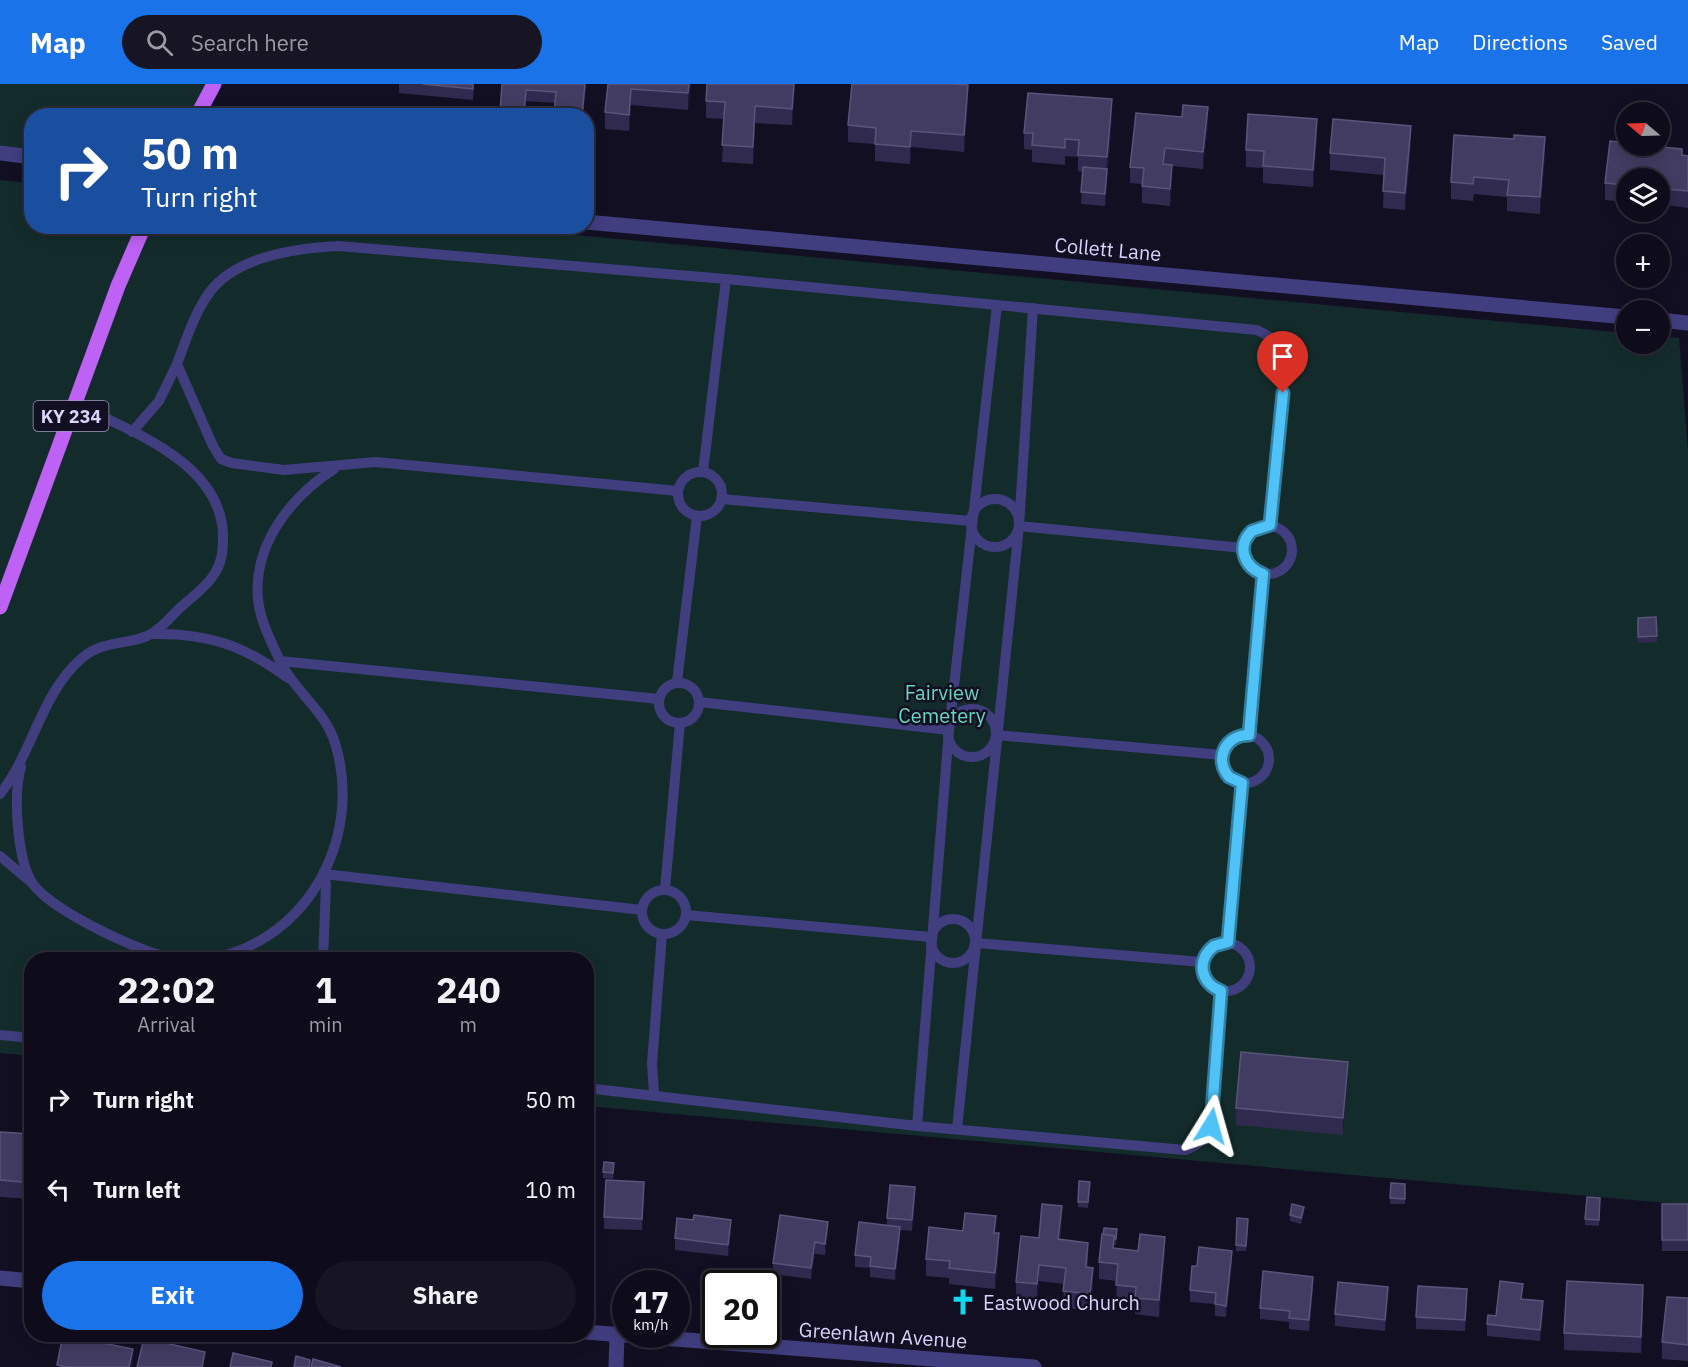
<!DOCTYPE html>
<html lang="en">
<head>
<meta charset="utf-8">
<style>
  :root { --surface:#0e0b1a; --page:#171423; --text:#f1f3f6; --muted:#9b9ba2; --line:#2e2b39; --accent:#1a73e8 }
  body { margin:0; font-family:"IBM Plex Sans",sans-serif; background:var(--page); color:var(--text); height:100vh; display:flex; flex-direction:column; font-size:22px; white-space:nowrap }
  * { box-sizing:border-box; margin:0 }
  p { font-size:20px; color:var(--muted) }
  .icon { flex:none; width:33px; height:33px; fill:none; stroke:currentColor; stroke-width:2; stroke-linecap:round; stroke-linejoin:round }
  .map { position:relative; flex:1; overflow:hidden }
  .side { position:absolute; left:24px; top:868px; width:570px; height:390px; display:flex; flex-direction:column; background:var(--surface); border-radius:24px; box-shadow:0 3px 15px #0003,0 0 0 2px var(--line) }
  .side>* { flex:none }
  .top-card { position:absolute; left:24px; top:24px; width:570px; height:126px; border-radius:24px; box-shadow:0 3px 15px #0003,0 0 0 2px var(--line); background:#1a4fa0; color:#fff; overflow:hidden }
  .needle { width:39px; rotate:289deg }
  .tools { position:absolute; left:1616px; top:18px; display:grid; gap:12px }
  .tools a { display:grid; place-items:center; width:54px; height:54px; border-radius:50%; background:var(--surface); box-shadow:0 3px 15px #0003,0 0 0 2px var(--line); font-size:30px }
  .speed { position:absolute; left:612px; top:1186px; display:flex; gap:12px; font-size:30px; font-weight:700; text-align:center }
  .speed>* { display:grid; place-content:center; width:78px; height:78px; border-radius:50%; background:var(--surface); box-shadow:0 3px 15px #0003,0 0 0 2px var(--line); line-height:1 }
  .speed small { font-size:15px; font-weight:400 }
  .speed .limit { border:3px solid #111; border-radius:9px; background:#fff; color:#111 }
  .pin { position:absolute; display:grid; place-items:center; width:51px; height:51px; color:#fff; margin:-62px -26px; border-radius:50% 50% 50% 0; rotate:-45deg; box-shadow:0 0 6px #0007 }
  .pin .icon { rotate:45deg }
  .me { position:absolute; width:66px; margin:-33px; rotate:8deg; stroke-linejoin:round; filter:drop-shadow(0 0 4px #0008) }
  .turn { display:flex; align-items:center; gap:21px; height:126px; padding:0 18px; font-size:27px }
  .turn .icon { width:78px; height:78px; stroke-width:2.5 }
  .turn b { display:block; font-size:42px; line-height:51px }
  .eta { display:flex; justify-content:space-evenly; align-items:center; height:102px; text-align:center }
  .eta b { font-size:36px; font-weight:700; line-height:42px }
  .primary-button { display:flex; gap:12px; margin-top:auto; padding:12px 18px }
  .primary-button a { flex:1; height:69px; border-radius:36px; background:var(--accent); color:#fff; font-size:24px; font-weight:700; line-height:69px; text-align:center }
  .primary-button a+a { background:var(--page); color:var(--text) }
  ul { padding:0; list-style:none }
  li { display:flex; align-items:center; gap:18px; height:90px; padding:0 18px }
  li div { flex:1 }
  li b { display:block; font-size:22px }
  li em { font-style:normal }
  header { display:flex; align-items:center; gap:36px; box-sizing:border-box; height:84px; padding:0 30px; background:var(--accent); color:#fff }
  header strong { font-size:28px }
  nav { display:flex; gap:33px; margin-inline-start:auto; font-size:21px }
  .search { width:420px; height:54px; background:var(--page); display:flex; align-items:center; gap:15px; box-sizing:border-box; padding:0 21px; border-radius:33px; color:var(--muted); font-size:22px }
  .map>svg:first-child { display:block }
  .green { fill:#132c2b }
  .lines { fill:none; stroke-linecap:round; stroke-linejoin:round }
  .service { stroke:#403e7f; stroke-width:10 }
  .minor { stroke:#403e7f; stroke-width:15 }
  .primary { stroke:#be62f5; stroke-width:15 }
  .wall { fill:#312a4f }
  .shaded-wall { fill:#1d1736 }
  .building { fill:#433c62; stroke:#5a547a; stroke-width:1.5 }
  .route-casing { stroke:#337fa1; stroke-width:15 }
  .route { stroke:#4fc3f7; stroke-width:10 }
  .labels { text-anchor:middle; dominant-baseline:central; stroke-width:5; stroke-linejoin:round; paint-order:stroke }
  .shield { fill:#130f23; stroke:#9d99bb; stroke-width:1.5 }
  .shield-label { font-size:18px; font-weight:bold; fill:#d8d4fc }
  .street-label { font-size:20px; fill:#d8d4fc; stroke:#130f23 }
  .park-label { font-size:20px; fill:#64d8bb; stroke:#130f23 }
  .poi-label { font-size:20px; fill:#d8d4fc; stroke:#130f23; text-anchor:start }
</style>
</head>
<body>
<header>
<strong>Map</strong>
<div class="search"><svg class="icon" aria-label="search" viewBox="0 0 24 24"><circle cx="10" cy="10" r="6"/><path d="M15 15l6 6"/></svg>Search here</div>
<nav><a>Map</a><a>Directions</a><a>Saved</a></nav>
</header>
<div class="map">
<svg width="1688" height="1283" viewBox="0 0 1688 1283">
  <rect width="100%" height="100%" fill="#130f23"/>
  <g class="green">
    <polygon points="0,0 220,0 202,31 32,32 31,78 0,74"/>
    <polygon points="0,96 31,99 32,142 490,143 1626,249 1626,260 1659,260 1659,252 1679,254 1688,367 1688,1121 587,1022 586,876 32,876 31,972 0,969"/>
  </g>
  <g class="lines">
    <g class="service">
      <polyline points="132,348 159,317 177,280"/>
      <path d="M334,385C291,413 253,460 258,515C260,537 271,557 280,577L659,615"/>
      <polyline points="703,388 726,195"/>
      <circle cx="700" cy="410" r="22"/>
      <path d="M678,407L376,378L284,386L232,379L221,375L213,362L177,280C186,256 194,230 209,209C236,172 296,164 339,162L726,195L1257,246C1272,253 1279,259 1285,275L1270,441"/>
      <circle cx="995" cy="439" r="24"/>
      <polyline points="721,415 971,437"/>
      <circle cx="1268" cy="466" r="24"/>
      <polyline points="1019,442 1243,464"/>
      <path d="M152,550C208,549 243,561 288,594"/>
      <polyline points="677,598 697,432"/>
      <circle cx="679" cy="619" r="20"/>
      <polyline points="699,618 949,646"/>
      <circle cx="972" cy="649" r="24"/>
      <circle cx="1245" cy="675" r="24"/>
      <polyline points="996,651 1222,671"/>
      <polyline points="1249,651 1263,490"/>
      <path d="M21,683C13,710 17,777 33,800C53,828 147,872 180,876"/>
      <path d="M0,710C33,669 41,609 82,574C105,554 135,562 154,548C164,542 172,531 181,523C192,513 205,504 213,492C222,480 223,466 223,453C223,379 130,347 76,320"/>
      <polyline points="0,772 32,799"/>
      <polyline points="665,805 680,639"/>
      <circle cx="664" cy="828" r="22"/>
      <polyline points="686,831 931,853"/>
      <circle cx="953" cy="857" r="22"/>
      <circle cx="1226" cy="883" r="24"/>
      <polyline points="976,859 1202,878"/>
      <polyline points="1229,859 1242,699"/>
      <path d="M201,876C304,864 365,756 335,659C325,626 294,607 280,577"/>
      <polyline points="323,876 326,801 324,790 642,826"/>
      <polyline points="0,951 32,954"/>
      <path d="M586,1004L917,1042L1185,1066C1198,1061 1205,1056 1211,1042L1221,907"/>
      <polyline points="654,1010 652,980 662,850"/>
      <polyline points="917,1042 949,646 997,221"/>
      <polyline points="957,1045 1019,442 1033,224"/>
    </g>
    <g class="minor">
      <polyline points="0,69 32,73"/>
      <polyline points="586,138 1626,233"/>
      <polyline points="1659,236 1688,239"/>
      <polyline points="0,1194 32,1197"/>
      <polyline points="586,1248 1034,1283"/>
      <polyline points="616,1283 617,1251"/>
    </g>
    <g class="primary">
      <polyline points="197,32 214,0"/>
      <polyline points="0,523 118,202 144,142"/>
    </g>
  </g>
  <g class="wall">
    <polygon points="399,0 474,0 473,16 399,9"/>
    <polygon points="502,0 586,0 583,32 554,32 555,19 526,17 525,32 500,32"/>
    <polygon points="608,0 691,0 688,26 631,21 629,47 605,45 605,28"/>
    <polygon points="795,0 792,41 755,39 753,80 722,78 724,35 706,34 706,17"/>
    <polygon points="968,18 964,68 911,63 910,80 875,77 875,60 848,58 848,41"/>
    <polygon points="1112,32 1105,122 1081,120 1083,88 1078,87 1078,73 1065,72 1065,81 1032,78 1032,66 1024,65 1024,49"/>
    <polygon points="1208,40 1203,85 1172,82 1172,98 1170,122 1142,119 1142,100 1130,99 1130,83"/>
    <polygon points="1317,52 1313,103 1263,99 1263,84 1246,83 1246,66"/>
    <polygon points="1411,59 1405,126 1383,124 1384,91 1330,86 1330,69"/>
    <polygon points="1545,70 1540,130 1507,127 1507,113 1474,110 1473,117 1451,115 1451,98"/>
    <polygon points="1682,71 1688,72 1688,124 1667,121 1666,130 1643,128 1659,128 1659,94 1626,94 1626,118 1605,116 1605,99"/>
    <polygon points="1656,533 1657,558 1638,559 1638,534"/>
    <polygon points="1348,994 1343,1051 1236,1041 1236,1024"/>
    <polygon points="0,1048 32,1050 32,1115 0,1113"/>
    <polygon points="614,1085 613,1095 603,1094 603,1088"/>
    <polygon points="1079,1097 1090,1098 1088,1124 1078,1123"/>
    <polygon points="1391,1099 1405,1100 1405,1120 1390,1120"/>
    <polygon points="644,1109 642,1146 604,1145 604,1133"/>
    <polygon points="915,1115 912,1147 900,1146 900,1155 895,1196 870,1193 870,1184 855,1183 855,1171 887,1142 887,1134"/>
    <polygon points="1600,1120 1599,1142 1585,1141 1585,1135"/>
    <polygon points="1688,1120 1688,1167 1662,1167 1662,1156"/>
    <polygon points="1304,1128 1301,1140 1290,1137 1290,1131"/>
    <polygon points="1237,1134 1248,1135 1246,1167 1236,1167"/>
    <polygon points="1062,1139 1060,1156 1088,1175 1087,1184 1093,1201 1090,1226 1063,1224 1064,1200 1039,1197 1037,1217 1016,1215 1016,1198 1039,1154"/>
    <polygon points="1117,1145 1116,1161 1114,1161 1114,1165 1165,1170 1159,1233 1135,1230 1135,1220 1116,1218 1117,1197 1099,1195 1099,1178 1103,1151"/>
    <polygon points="731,1147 728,1172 675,1166 675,1154"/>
    <polygon points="963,1147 996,1149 999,1166 995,1205 949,1200 949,1194 926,1192 926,1175"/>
    <polygon points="828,1149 825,1171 815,1170 811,1195 773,1190 773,1179"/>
    <polygon points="1232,1178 1226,1233 1215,1232 1215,1220 1190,1218 1190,1206 1197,1182"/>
    <polygon points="1313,1204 1309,1247 1289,1245 1289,1238 1260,1235 1260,1224"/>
    <polygon points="1388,1214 1385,1247 1335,1242 1335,1230"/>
    <polygon points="1688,1214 1688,1277 1662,1275 1662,1258"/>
    <polygon points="1523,1215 1543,1229 1540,1257 1487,1252 1487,1240 1496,1232"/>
    <polygon points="1467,1216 1465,1247 1416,1245 1416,1233"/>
    <polygon points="1643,1218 1641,1269 1564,1266 1564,1249"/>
  </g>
  <g class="shaded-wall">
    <polygon points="585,0 586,0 583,32 582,32"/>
    <polygon points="689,0 691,0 688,26 688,9"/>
    <polygon points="794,0 795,0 792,41 792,25"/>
    <polygon points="968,1 968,18 964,68 964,51"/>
    <polygon points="631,5 631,21 629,47 629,31"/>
    <polygon points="526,6 526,17 525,32 524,32"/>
    <polygon points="1112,15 1112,32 1105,122 1107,73"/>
    <polygon points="755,22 755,39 753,80 753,63"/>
    <polygon points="1208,23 1208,40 1203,85 1203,68"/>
    <polygon points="1317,35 1317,52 1313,103 1313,86"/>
    <polygon points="1411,42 1411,59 1405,126 1405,109"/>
    <polygon points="911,47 911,63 910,80 910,63"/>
    <polygon points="1545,53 1545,70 1540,130 1540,113"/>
    <polygon points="1172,81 1172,98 1170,122 1170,105"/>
    <polygon points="1667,105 1667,121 1666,130 1666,113"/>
    <polygon points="1348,978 1348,994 1343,1051 1343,1034"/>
    <polygon points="915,1103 915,1115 912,1147 912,1136"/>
    <polygon points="1062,1122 1062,1139 1058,1172 1058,1155"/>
    <polygon points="731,1136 731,1147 728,1172 728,1161"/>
    <polygon points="828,1138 828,1149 825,1171 825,1160"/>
    <polygon points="900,1143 900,1155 895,1196 895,1185"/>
    <polygon points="999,1149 999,1166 995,1205 995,1189"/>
    <polygon points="1165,1153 1165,1170 1159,1233 1159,1216"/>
    <polygon points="815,1158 815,1170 811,1195 811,1184"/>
    <polygon points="1088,1159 1088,1175 1086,1200 1086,1183"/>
    <polygon points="1232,1167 1232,1178 1226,1233 1226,1222"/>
    <polygon points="1039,1181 1039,1197 1037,1217 1037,1200"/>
    <polygon points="1093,1184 1093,1201 1090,1226 1090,1210"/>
    <polygon points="1313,1193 1313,1204 1309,1247 1309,1236"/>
    <polygon points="1643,1201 1643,1218 1641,1269 1641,1253"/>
    <polygon points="1388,1203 1388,1214 1385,1247 1385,1236"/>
    <polygon points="1543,1217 1543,1229 1540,1257 1540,1246"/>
    <polygon points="133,1265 133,1281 132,1283 129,1283"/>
    <polygon points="205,1268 204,1283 202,1283"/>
  </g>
  <g class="building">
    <polygon points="423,0 473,0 473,5"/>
    <polygon points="502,0 585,0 582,32 554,30 556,8 526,6 524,30 500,28"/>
    <polygon points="608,0 689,0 688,9 631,5 629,31 605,28"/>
    <polygon points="707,0 794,0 792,25 755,22 753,63 722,61 725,18 706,17"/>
    <polygon points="852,0 954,0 968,1 964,51 911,47 910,63 875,60 876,44 848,41"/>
    <polygon points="1028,9 1112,15 1107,73 1078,71 1079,56 1065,55 1065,64 1032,61 1033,49 1024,49"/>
    <polygon points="1183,21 1208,23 1203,68 1165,64 1163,80 1172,81 1170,105 1142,102 1144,84 1130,83 1136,29 1182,33"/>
    <polygon points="1248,30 1317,35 1313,86 1263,82 1264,67 1246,66"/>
    <polygon points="1333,35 1411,42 1405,109 1383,107 1385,74 1330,69"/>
    <polygon points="1454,51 1514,55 1514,51 1545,53 1540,113 1507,111 1509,96 1474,93 1473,100 1451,98"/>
    <polygon points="1610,57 1626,59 1626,62 1650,62 1682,65 1682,71 1688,72 1688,107 1667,105 1666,113 1659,113 1659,94 1626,94 1626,101 1605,99"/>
    <polygon points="1083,83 1107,85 1105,110 1081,108"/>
    <polygon points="1656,533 1657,552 1638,553 1638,534"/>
    <polygon points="1241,968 1348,978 1343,1034 1236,1024"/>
    <polygon points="0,1048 32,1050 32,1099 0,1096"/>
    <polygon points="604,1078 614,1079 613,1089 603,1088"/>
    <polygon points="606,1096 644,1098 642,1135 604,1133"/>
    <polygon points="1079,1097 1090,1098 1088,1118 1078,1118"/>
    <polygon points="1391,1099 1405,1100 1405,1115 1390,1114"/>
    <polygon points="890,1101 915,1103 912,1136 887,1134"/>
    <polygon points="1587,1113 1600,1114 1599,1136 1585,1135"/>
    <polygon points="1042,1120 1062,1122 1058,1155 1088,1159 1086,1183 1093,1184 1090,1210 1063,1207 1066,1184 1039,1181 1037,1200 1016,1198 1021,1152 1039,1154"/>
    <polygon points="1292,1120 1304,1123 1301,1134 1290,1131"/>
    <rect x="1662" y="1120" width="26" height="36"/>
    <polygon points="965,1129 996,1132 994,1149 999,1149 995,1189 949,1184 950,1177 926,1175 929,1143 963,1147"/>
    <polygon points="694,1131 731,1136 728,1161 675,1154 677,1134 693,1136"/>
    <polygon points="780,1131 828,1138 825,1160 815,1158 811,1184 773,1179"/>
    <polygon points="1237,1134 1248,1135 1246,1162 1236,1161"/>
    <polygon points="859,1138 900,1143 895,1185 870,1182 871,1173 855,1171"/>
    <polygon points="1104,1144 1117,1145 1116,1155 1114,1155 1114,1152 1103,1151"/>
    <polygon points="1102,1150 1114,1152 1113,1164 1138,1167 1140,1150 1165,1153 1159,1216 1135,1214 1136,1203 1116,1201 1118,1180 1099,1178"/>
    <polygon points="1199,1163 1232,1167 1226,1222 1215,1220 1216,1209 1190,1206 1192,1182 1197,1182"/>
    <polygon points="1263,1187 1313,1193 1309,1236 1289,1234 1290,1227 1260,1224"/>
    <polygon points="1500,1197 1523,1200 1521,1215 1543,1217 1540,1246 1487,1240 1488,1231 1496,1232"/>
    <polygon points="1567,1197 1643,1201 1641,1253 1564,1249"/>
    <polygon points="1338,1198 1388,1203 1385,1236 1335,1230"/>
    <polygon points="1418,1202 1467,1205 1465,1236 1416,1233"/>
    <polygon points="1667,1213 1688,1214 1688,1261 1662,1258"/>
    <polygon points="63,1251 133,1265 129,1283 65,1283 57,1281"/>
    <polygon points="144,1254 205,1268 202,1283 137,1283"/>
    <polygon points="233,1269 272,1278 271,1283 230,1283"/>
    <polygon points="296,1272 310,1276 309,1283 294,1283"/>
    <polygon points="313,1275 341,1283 311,1283"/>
  </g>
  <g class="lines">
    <g class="route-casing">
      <path id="route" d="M1211,1042L1221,907C1200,899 1196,876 1214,862L1228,858L1242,699L1229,693C1214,675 1225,651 1249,651L1263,490C1244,483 1236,462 1252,447L1270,441L1283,309"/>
    </g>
    <use href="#route" class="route"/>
  </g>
  <defs>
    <g id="church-bare" transform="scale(2.07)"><path d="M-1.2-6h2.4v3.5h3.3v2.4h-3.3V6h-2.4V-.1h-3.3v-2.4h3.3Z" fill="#0fd7ed" stroke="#130f23" stroke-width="2.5" paint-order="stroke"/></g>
  </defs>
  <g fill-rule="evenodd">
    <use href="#church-bare" x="963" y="1218"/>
  </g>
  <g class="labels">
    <rect class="shield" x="33.5" y="317" width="75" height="30" rx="4.5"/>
    <g class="shield-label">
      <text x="71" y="332">KY 234</text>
    </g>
    <g class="street-label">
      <text transform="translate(1108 165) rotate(5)">Collett Lane</text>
      <text transform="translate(883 1251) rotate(4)">Greenlawn Avenue</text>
    </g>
    <g class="park-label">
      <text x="942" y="608">Fairview<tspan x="942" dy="23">Cemetery</tspan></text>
    </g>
    <g class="poi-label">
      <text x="983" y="1218">Eastwood Church</text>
    </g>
  </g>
</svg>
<div class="tools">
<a><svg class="needle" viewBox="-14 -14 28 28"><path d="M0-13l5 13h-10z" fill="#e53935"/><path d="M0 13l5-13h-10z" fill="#9b9ba2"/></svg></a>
<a><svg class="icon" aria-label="layers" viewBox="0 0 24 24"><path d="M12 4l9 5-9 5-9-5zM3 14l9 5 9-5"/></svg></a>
<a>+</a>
<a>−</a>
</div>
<div class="speed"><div>17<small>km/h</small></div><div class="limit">20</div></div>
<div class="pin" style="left:1283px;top:309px;background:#d93025"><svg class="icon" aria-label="arrive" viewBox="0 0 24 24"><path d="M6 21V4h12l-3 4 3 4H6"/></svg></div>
<svg class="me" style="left:1211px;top:1042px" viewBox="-20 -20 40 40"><path d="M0-17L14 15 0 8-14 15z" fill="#4fc3f7" stroke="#fff" stroke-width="4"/></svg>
<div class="top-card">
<div class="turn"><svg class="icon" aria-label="right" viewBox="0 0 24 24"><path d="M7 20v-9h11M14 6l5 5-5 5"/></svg><div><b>50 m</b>Turn right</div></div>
</div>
<section class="side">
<div class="eta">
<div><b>22:02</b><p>Arrival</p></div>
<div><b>1</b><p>min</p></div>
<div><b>240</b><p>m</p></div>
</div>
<ul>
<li><svg class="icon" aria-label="right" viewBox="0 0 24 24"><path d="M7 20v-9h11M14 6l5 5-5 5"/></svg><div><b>Turn right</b></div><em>50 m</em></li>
<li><svg class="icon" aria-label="left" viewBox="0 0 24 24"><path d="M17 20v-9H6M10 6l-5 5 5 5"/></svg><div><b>Turn left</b></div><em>10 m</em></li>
</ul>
<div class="primary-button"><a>Exit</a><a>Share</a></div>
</section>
</div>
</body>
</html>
